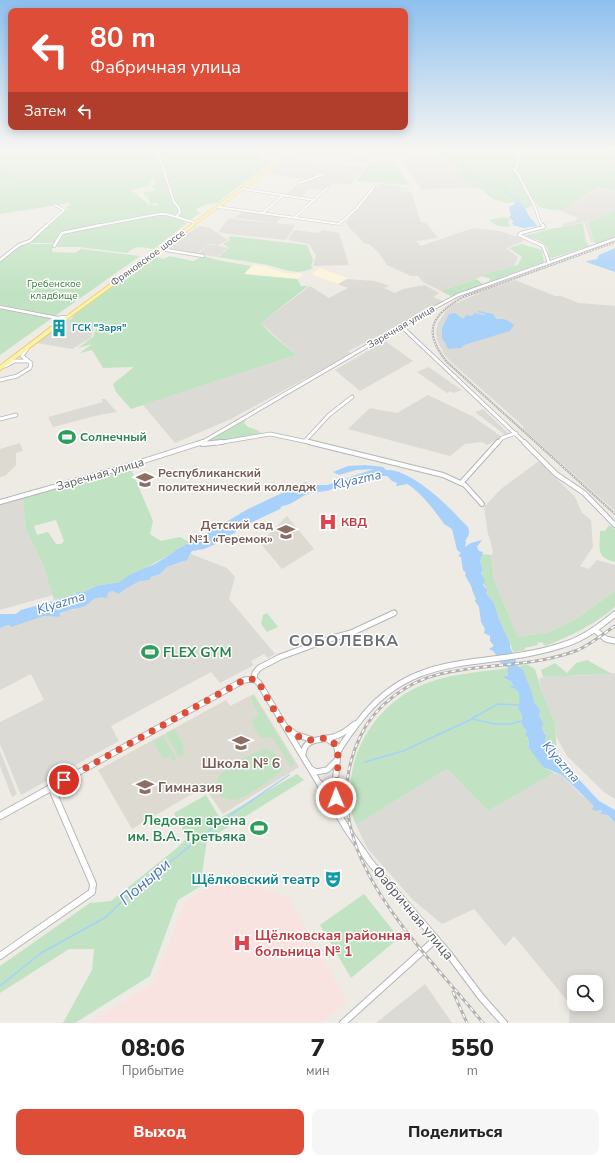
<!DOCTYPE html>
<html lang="ru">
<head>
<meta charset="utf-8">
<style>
  :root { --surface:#fff; --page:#f6f6f6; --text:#222; --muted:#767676; --accent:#de4d38 }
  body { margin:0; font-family:"Nunito Sans",sans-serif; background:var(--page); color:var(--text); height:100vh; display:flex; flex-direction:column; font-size:15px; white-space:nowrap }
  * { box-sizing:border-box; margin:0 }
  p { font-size:13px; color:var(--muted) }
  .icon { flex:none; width:22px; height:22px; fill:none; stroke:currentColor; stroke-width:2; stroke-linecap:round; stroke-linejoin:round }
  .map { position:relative; height:1023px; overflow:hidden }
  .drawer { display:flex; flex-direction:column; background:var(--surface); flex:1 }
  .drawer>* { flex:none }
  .banner { position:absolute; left:8px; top:8px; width:400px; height:122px; border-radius:8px; box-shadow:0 2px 10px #0003; background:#de4d38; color:#fff; overflow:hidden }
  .controls { position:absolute; left:567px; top:975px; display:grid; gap:8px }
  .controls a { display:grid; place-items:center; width:36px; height:36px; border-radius:8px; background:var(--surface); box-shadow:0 2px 10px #0003; font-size:20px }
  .pin { position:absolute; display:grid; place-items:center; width:34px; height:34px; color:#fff; margin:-17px; border:2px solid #fff; border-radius:50%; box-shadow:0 1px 4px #0007 }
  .me { position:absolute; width:44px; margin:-22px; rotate:359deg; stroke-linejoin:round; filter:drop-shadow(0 0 3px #0008) }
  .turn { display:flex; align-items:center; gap:14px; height:84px; padding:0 16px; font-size:18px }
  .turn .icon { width:52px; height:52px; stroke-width:2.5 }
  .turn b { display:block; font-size:28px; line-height:34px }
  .then { display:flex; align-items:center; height:38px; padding:0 16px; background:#0003; gap:8px; font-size:15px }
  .eta { display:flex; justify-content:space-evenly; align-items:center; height:68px; text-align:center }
  .eta b { font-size:24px; font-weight:800; line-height:28px }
  .primary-button { display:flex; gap:8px; margin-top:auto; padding:8px 16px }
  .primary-button a { flex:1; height:46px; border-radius:8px; background:var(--accent); color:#fff; font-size:16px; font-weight:800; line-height:46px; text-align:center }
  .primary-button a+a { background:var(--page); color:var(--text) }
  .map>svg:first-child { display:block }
  .commercial { fill:#fcf5da }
  .industrial { fill:#dcdad5; fill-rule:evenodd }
  .education { fill:#dddad1 }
  .medical { fill:#f9e3e0 }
  .green { fill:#c1e3c3; fill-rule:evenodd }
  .water { fill:#a7d1fa }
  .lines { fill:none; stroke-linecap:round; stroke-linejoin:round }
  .stream-far1 { stroke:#a7d1fa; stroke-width:1 }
  .stream { stroke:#a7d1fa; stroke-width:1.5 }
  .minor-far5-casing { stroke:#b4b5ba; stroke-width:3 }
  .minor-far4-casing { stroke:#b4b5ba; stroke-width:4 }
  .minor-far3-casing { stroke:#b4b5ba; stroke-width:4.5 }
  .minor-far2-casing { stroke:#b4b5ba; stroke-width:6 }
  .minor-far1-casing { stroke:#b4b5ba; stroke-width:7 }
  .minor-casing { stroke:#b4b5ba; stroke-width:8 }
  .major-far2-casing { stroke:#e9c961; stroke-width:3.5 }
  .major-far1-casing { stroke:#e9c961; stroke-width:4.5 }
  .major-casing { stroke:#e9c961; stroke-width:5.5 }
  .minor-far5 { stroke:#fff; stroke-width:2 }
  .minor-far4 { stroke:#fff; stroke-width:2.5 }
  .minor-far3 { stroke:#fff; stroke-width:3 }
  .minor-far2 { stroke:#fff; stroke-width:4 }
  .minor-far1 { stroke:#fff; stroke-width:5 }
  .minor { stroke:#fff; stroke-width:6 }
  .major-far2 { stroke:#faf1ab; stroke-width:2.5 }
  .major-far1 { stroke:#faf1ab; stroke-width:3 }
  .major { stroke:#faf1ab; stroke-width:4 }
  .rail-far1-casing { stroke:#b2b2b3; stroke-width:2 }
  .rail-casing { stroke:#b2b2b3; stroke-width:3 }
  .rail-far1 { stroke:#fff; stroke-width:1; stroke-dasharray:1.5; stroke-linecap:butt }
  .rail { stroke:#fff; stroke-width:1.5; stroke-dasharray:4; stroke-linecap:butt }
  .route { stroke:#de4d38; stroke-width:7; stroke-dasharray:0 12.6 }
  .labels { text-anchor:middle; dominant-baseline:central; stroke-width:3; stroke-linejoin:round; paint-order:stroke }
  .far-street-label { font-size:10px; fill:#5b5e63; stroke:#fff }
  .far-park-label { font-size:10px; fill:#3a8341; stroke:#fff }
  .far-culture-label { font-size:10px; font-weight:bold; fill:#0d838f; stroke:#fff; text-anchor:start }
  .leisure-label { font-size:12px; font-weight:bold; fill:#27864d; stroke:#fff; text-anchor:start }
  .education-label { font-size:12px; font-weight:bold; fill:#785e54; stroke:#fff; text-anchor:start }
  .street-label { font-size:12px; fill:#5b5e63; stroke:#fff }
  .health-label { font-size:12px; font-weight:bold; fill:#be3a42; stroke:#fff; text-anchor:start }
  .water-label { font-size:13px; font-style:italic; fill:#4877b3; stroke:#fff }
  .near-leisure-label { font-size:14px; font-weight:bold; fill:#27864d; stroke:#fff; text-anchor:start }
  .near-education-label { font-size:14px; font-weight:bold; fill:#785e54; stroke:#fff }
  .near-culture-label { font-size:14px; font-weight:bold; fill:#0d838f; stroke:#fff; text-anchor:end }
  .near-street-label { font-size:14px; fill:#5b5e63; stroke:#fff }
  .near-health-label { font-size:14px; font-weight:bold; fill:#be3a42; stroke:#fff; text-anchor:start }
  .district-label { font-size:16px; font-weight:bold; letter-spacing:1px; fill:#6c7075; stroke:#fff }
  .near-water-label { font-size:16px; font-style:italic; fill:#4877b3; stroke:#fff }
</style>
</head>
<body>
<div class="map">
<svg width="615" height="1023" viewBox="0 0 615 1023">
  <rect width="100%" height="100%" fill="#edebe3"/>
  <g class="commercial">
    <polygon points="254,265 264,266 285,273 304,274 297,279 243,274"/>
    <polygon points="320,268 350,279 338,284 313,275 314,274 312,273"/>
  </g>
  <g class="industrial">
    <polygon points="396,149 429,149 442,159 445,159 488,188 421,189"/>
    <polygon points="288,158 330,164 366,166 350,185 335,183 322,190 311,188 300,197 285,195 305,179 268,174"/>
    <polygon points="382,184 407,187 409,189 406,191 411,192 421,222 426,223 438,238 416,241 421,246 473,228 500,231 524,239 522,240 524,241 506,248 518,257 514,266 494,271 473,280 441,291 423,282 418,276 411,276 387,265 378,252 369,244 365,244 348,226 346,222 378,185"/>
    <polygon points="600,188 615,192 615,211 587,222 594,242 591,242 584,222 564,226 562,224 575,221 578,218 560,211"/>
    <polygon points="242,212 269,214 284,217 279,219 277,223 235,218"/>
    <polygon points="229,218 241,220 295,225 286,240 221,233 219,231"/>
    <polygon points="199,226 210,228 228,240 218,245 210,244 196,254 165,249"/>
    <polygon points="294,230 319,233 323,230 339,233 349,265 313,266 316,255 309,244 288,240"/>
    <polygon points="209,245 216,245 228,248 217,257 198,254"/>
    <polygon points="347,279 375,281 390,286 384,288 395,293 403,289 425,285 439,293 433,297 443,301 384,333 348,351 351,354 231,419 175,443 143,405 296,355 261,323 310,286 329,298 348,288 338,284"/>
    <polygon points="515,280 555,296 561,296 579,303 615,306 615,511 522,428 524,427 451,362 444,354 437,340 436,331 438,323 446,311 452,305 493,287"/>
    <polygon points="68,320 94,327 91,338 72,349 37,343"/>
    <polygon points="385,341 413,361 360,391 335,370"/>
    <polygon points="429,367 434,371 462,390 453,393 450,391 447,393 417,372"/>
    <polygon points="428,395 472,416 502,437 487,445 482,442 465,444 450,456 348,429 370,408 397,413"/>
    <polygon points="101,399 105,399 117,412 99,415 53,427 48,417 103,402"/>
    <polygon points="483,409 485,411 509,434 505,435 475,412"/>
    <polygon points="539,461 575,497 582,513 591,520 593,547 580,566 589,569 597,560 615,565 615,591 576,619 549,632 518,637 494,580 491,555 493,553 490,539 488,534 484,507 501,489"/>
    <polygon points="23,498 25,527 44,567 53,595 0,610 0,505"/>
    <polygon points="191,554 227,568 235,577 229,599 275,654 268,658 264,654 251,661 254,665 220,683 211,672 111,726 119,741 21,795 0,744 0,722 44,700 31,674 0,690 0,628 44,616 60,617 60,613 66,610 74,610 78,607 87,605 93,599 112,591 119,594 125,589 140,581 160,574 167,567 183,562"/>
    <polygon points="615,673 615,799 604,792 567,756 556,736 555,723 542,692 539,678 560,676 583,676"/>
    <polygon points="0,751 17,794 12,797 0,766"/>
    <path d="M447,769L488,811L554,773L562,775L580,794L601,810L602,812L599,814L608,815L615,823V1023H569L570,1004L514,936L505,946L474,909L442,924L413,900L367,848L356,825ZM574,982H596V1004H574Z"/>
    <polygon points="425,984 452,1023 378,1023 377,1022"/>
  </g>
  <g class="education">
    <polygon points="356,154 372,156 364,164 347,162"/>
    <polygon points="20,443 23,451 16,453 16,465 5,476 0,477 0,449"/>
    <polygon points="287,516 314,549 282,569 260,543"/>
    <polygon points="254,694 299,767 223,814 204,787 132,829 98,770 226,700 230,706"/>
  </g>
  <polygon class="medical" points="227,875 289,898 347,1002 321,1023 88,1023 154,983 185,902"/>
  <g class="green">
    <path d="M0,149H143L146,155L144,149H268L257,157L273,161L217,203L208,204L195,209L200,213L189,221L179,217L178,215L180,213L176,215L157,213L65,231L68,226C64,232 59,236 54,243H29L65,211L70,209L66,208L70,204L68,202L64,204L0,214ZM154,177L155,185L151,186L156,191L144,192L145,197H148L150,204L157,203L158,208L156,205H150L131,190L149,186Z"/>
    <path d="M432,149H615V191L599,187L562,210H551L539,207L533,199H531L533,206L526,208L519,202L506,203L493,199C491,197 479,187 477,186C473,184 467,184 463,183L469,182L461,177H454L458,175V172L455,171L458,170L454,168L456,166L453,165L454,164H451Z"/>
    <polygon points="371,161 395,162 409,185 356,181"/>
    <polygon points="615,211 615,238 598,244 594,242 588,222"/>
    <path d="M160,214L184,220V222L187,223L154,249C143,247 135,245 127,253L79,247H57L56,246L66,232Z"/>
    <path d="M504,217L510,219L508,223L511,226C502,228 495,226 489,220Z"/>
    <path d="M583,223L586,242L590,246L549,259C549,240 541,242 525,236L550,229Z"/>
    <path d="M230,236L307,245L313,260L311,266L313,268C297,276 284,269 268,265C251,262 234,260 218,257L229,248L223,244L230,240L228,237H231Z"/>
    <polygon points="30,244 53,244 52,252 75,253 81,249 140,256 55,316 0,305 0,261 20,245"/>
    <polygon points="521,244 542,250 544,262 487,282 491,279 482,276 494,271 518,265 522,257 509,248"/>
    <polygon points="169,256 193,261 203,256 217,260 251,266 244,274 297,279 301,286 308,286 261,323 268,331 296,355 131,409 116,392 113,384 134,367 103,368 92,350 80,353 92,344 78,348 93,337 96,329 94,327 67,321 73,318 72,317 81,310 154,257 164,259"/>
    <polygon points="476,279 483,284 451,296 441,291"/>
    <polygon points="0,308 52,318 0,355"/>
    <polygon points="246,419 244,423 248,427 257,430 261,433 210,443 207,442"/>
    <path d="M131,469L153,521L150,534L161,541L180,537L191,543L120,582L96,586L84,592L75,593L71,596L54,600L44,567L25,527L23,498ZM56,520L64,541L61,544H56L48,532L37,535L34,526Z"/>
    <path d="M609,525L615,529V562C595,557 600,548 600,531H605Z"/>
    <path d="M482,554L491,555L494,580L518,637L549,632L576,619L615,591V607C594,625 571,636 545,646L542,642L537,643L538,645L524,648L525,650L513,652L510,643L499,619L494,603L486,593V588C482,583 480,575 483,570L480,561Z"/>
    <polygon points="267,613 278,627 267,632 261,624 263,615"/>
    <polygon points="587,660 612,674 543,677 541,670 555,663 567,673 576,663"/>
    <path d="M526,664L535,669L542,692L555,723L557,754L545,741L546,734L542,729L539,716L540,710C528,699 531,677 518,667Z"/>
    <path d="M508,668L509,676L504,679L511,681L513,687H509C522,690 522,700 518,709C522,714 522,721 522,725L527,732L526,734L528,740V744L543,767L554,773L488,811L447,769L356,825C347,805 349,784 354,763C364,726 393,694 430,682C455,673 482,672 508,668Z"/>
    <polygon points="254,696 295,764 291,767 272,737 262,738 255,730 252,721 258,715 251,697"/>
    <polygon points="174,729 185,747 182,749 185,754 179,757 166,734"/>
    <polygon points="163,736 176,759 173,761 170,755 164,759 153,742"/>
    <path d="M266,749C276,752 283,760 281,771L277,775C268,781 248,796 238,799C222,803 210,788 221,774C229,765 255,751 266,749Z"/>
    <polygon points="297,774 304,780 207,840 202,874 214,878 178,900 150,976 75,1023 63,1023 92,970 94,949 69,949 0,993 0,966 90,903 111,901 178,847 187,838 174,813 206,795 220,818"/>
    <polygon points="364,894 399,938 351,978 320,925"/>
  </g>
  <g class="water">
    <path d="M515,202C524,201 525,209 529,216C531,219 535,222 537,226L524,228L512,225H514L511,223L514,222L509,217L511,215L509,207L515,204Z"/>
    <polygon points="615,248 615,272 586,262 587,261 597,259 599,255"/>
    <path d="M479,311L493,314L496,319C503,318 508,320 514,325L510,331L464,345L461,348L448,349L445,342L442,339V328L449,314L455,313L463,319L467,315L472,316L474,313L483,315L486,314L477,312Z"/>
    <path d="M365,465L383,467L386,470C408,468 445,502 459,518C462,522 468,525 469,530C470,534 467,538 465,541L466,542L465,547L471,543L482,540L477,547L479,551L483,552L480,561L483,570L481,573L485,582L483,585L487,590L486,593L494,603L499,619L510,643V647L518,666L523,670L532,693L534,702L540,710L539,716L543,723L542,729L546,735L545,741L561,758L566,767L574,774L599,801L615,810V823L608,815L599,814L602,812L601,810L596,811L592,809L594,806L562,775L543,767L529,748L528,738L525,734L527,732L522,725C522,721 523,715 518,709C520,700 523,690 509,687L510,686H513L511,681L503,678H505L504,676H508V668L498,661L500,660L493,651L489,649L494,646L490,641V636L484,633L485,629L481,622L479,607L475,601L476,599L472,590V588L465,575L466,573L463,570L461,557L458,556L461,553L457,550L452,529C450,527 446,526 444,524C435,511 421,492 407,484L397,486H396L397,483L392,481L387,476H372L370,478C361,480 352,481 343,484C337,486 332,490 326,491C321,492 315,492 310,493C300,496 293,505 282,506L280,509L248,524L237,528L235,533L222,538L218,543L204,549L192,551L187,560L167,567L160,574L151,577L149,580L140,581L125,589L119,594L112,591L108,593L107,598C103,597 100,597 97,598C92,599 91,602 87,605C80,609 68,609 60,613V617L44,616L11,627L9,625L0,628V614H16L21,610L71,596L78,592H84L96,586L120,582L129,575L155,564L174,552L177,549L191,543L248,509L301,484L306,482L310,485H327L374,469L356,470L339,475L333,472L348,466Z"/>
  </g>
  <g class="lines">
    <g class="stream-far1">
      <polyline points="458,165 477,177 505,188 504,192 518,199 518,202"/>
      <polyline points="0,173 11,180"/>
      <polyline points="514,199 516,202"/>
    </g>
    <g class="stream">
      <polyline points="473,718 498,704 520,705"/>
      <polyline points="365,762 403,751 472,719 495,724 509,724 522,721"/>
      <polyline points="0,986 41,953 106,917 142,882 160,870 220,822 289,775"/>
    </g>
    <g class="minor-far5-casing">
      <g id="minor-far5">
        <polyline points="157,149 174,202 179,208 180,213 177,215 179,218"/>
        <polyline points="367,149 382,151"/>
        <polyline points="519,149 517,167 514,170 518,174 535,207 540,222 543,226"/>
        <polyline points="295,151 346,157"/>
        <polyline points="299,183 324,174"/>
        <polyline points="243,189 314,200"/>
        <polyline points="218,207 339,224 356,209 374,187"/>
        <polyline points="263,213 283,195"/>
        <polyline points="294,218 327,188"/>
        <polyline points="46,226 64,210 55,205"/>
        <polyline points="96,226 159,214 166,214 193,222"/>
      </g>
    </g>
    <g class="minor-far4-casing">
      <g id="minor-far4">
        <polyline points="519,235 521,233 544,227 543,225"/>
        <polyline points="519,235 543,246 549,262"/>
        <polyline points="54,246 62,233 101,225"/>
        <polyline points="160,249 203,256"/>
        <polyline points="0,260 19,245 30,241 47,225"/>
        <polyline points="0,307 57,318 65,317"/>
        <polyline points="408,322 458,295 615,239"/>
      </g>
    </g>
    <g class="minor-far3-casing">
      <g id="minor-far3">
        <polyline points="401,326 525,443"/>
        <polyline points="5,366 15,361 27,361"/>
        <polyline points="0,380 17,376 30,368 31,363 22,356 27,349"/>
        <polyline points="0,419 16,415"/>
        <polyline points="305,441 329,415 352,397"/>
        <polyline points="201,443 410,321"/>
        <polyline points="217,443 270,434 313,443"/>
        <polyline points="498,443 502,438 516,433"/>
      </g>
    </g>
    <g class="minor-far2-casing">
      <g id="minor-far2">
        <polyline points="309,442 443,475 465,485 482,504"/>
        <polyline points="524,442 556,474 584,493 615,525"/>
        <polyline points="202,444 222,442"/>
        <polyline points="462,482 498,442"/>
        <polyline points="0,502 131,465 203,442"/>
      </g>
    </g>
    <g class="minor-far1-casing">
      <g id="minor-far1">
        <polyline points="595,630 606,639 615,641"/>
        <polyline points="254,679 259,683 320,785"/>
        <polyline points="254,679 255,673 259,668 280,657 329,639 351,633 394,613"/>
        <polyline points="287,728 295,734 313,740"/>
        <polyline points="326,738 336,745 338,752 335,785"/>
        <path d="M338,752C343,742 350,733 357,724C414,646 484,671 563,645C583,639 599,627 615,614"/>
        <path d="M303,754C305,736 323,741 336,736C343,734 349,729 355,724"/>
        <polyline points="311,769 316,772 327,770 337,760"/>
        <polyline points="56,785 244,680 254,679"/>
      </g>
    </g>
    <g class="minor-casing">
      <g id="minor">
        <polyline points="320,784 347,829 370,862 448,953 481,997 504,1023"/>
        <polyline points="335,784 339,812"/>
        <polyline points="0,816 58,784"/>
        <polyline points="0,956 92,892 93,884 51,787"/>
        <polyline points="343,1023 436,939"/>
      </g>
    </g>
    <g class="major-far2-casing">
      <polyline id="major-far2" points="191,226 297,149"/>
    </g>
    <g class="major-far1-casing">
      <polyline id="major-far1" points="61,322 193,225"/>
    </g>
    <g class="major-casing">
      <polyline id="major" points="0,368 62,321"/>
    </g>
    <use href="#minor-far5" class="minor-far5"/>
    <use href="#minor-far4" class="minor-far4"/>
    <use href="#minor-far3" class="minor-far3"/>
    <use href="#minor-far2" class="minor-far2"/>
    <use href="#minor-far1" class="minor-far1"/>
    <use href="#minor" class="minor"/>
    <use href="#major-far2" class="major-far2"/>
    <use href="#major-far1" class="major-far1"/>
    <use href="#major" class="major"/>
    <g class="rail-far1-casing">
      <path id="rail-far1" d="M615,242L463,297C431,315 422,332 447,362L615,514"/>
    </g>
    <g class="rail-casing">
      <g id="rail">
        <polyline points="453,992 467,1023"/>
        <path d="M483,1023C421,945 306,845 361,735C375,705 409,681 440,674C485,663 535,667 578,650C591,644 603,634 615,626"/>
      </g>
    </g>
    <use href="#rail-far1" class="rail-far1"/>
    <use href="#rail" class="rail"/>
  </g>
  <linearGradient id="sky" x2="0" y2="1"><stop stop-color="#8ec0ef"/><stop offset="0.51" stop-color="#f7f6f2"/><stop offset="1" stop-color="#f7f6f2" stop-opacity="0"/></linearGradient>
  <rect width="615" height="293" fill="url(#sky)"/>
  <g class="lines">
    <path class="route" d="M64,780L244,680L254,679L259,683C271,703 285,740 313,740C317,740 322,738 326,738C329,740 334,742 336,746C341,753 335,786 336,798"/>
  </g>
  <defs>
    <g id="building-bare" transform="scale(1.38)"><path d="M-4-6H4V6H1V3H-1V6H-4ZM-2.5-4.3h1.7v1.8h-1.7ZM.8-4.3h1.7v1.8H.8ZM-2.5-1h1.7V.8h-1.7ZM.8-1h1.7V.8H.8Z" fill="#0f9aa8" stroke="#fff" stroke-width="2.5" paint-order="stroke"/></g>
    <g id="stadium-bare" transform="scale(1.38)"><path d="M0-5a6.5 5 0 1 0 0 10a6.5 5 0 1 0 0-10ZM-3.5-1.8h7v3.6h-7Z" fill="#2e9e5b" stroke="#fff" stroke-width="2.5" paint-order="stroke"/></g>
    <g id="university-bare" transform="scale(1.38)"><path d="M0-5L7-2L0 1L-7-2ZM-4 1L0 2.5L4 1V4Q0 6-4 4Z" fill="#8d6e63" stroke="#fff" stroke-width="2.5" paint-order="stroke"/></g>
    <g id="hospital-bare" transform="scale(1.38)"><path d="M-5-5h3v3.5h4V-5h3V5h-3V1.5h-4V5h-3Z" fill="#e0444e" stroke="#fff" stroke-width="2.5" paint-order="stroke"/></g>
    <g id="school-bare" transform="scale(1.38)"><path d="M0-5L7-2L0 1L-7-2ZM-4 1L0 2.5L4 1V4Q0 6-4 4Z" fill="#8d6e63" stroke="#fff" stroke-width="2.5" paint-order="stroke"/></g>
    <g id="theatre-bare" transform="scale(1.38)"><path d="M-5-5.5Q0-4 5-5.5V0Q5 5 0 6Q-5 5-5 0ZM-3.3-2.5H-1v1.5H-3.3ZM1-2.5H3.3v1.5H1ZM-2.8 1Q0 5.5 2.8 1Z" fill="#0f9aa8" stroke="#fff" stroke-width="2.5" paint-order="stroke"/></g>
  </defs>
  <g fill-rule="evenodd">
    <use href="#building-bare" x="59" y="328"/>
    <use href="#stadium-bare" x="67" y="437"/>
    <use href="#university-bare" x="145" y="480"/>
    <use href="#hospital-bare" x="328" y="522"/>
    <use href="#school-bare" x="286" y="532"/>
    <use href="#stadium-bare" x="150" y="652"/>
    <use href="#school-bare" x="241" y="743"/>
    <use href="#school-bare" x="145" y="787"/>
    <use href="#stadium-bare" x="259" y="828"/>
    <use href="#theatre-bare" x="333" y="879"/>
    <use href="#hospital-bare" x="242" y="943"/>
  </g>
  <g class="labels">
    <g class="far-street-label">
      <text transform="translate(148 258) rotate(-36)">Фряновское шоссе</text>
      <text transform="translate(401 327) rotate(-30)">Заречная улица</text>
    </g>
    <g class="far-park-label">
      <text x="54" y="284">Гребенское<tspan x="54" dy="12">кладбище</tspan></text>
    </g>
    <g class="far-culture-label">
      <text x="72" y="328">ГСК "Заря"</text>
    </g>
    <g class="leisure-label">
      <text x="80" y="437">Солнечный</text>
    </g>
    <g class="education-label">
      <text x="158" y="473">Республиканский<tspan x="158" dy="14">политехнический колледж</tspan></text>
      <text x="273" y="525" text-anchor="end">Детский сад<tspan x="273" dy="14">№1 «Теремок»</tspan></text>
    </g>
    <g class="street-label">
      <text transform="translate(100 474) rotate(-16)">Заречная улица</text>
    </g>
    <g class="health-label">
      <text x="341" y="522">КВД</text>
    </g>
    <g class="water-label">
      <text transform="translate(357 480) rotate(-13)">Klyazma</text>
      <text transform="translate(61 603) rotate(-17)">Klyazma</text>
      <text transform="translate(561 762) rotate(49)">Klyazma</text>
    </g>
    <g class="near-leisure-label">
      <text x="163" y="652">FLEX GYM</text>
      <text x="246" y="820" text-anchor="end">Ледовая арена<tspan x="246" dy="16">им. В.А. Третьяка</tspan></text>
    </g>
    <g class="near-education-label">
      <text x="241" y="763">Школа № 6</text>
      <text x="158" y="787" text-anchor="start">Гимназия</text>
    </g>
    <g class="near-culture-label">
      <text x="320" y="879">Щёлковский театр</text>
    </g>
    <g class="near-street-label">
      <text transform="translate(413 913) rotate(50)">Фабричная улица</text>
    </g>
    <g class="near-health-label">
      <text x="255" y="935">Щёлковская районная<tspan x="255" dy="16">больница № 1</tspan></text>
    </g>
    <g class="district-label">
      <text x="344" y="641">СОБОЛЕВКА</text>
    </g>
    <g class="near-water-label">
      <text transform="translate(145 882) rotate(-41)">Поныри</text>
    </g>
  </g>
</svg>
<div class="controls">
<a><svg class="icon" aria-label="search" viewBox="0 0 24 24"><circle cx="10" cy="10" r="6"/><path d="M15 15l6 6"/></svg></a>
</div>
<div class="pin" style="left:64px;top:780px;background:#d93025"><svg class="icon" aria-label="arrive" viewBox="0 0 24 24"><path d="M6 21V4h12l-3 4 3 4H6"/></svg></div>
<svg class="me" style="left:336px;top:798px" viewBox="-20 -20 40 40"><circle r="17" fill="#de4d38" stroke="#fff" stroke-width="3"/><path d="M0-11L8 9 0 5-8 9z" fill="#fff"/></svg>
<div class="banner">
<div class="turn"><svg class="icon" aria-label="left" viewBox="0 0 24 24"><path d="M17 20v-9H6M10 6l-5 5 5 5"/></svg><div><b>80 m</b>Фабричная улица</div></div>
<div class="then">Затем<svg class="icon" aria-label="left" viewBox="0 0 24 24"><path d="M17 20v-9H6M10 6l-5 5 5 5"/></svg></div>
</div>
</div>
<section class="drawer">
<div class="eta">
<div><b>08:06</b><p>Прибытие</p></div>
<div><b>7</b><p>мин</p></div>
<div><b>550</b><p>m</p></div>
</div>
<div class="primary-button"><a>Выход</a><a>Поделиться</a></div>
</section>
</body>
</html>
